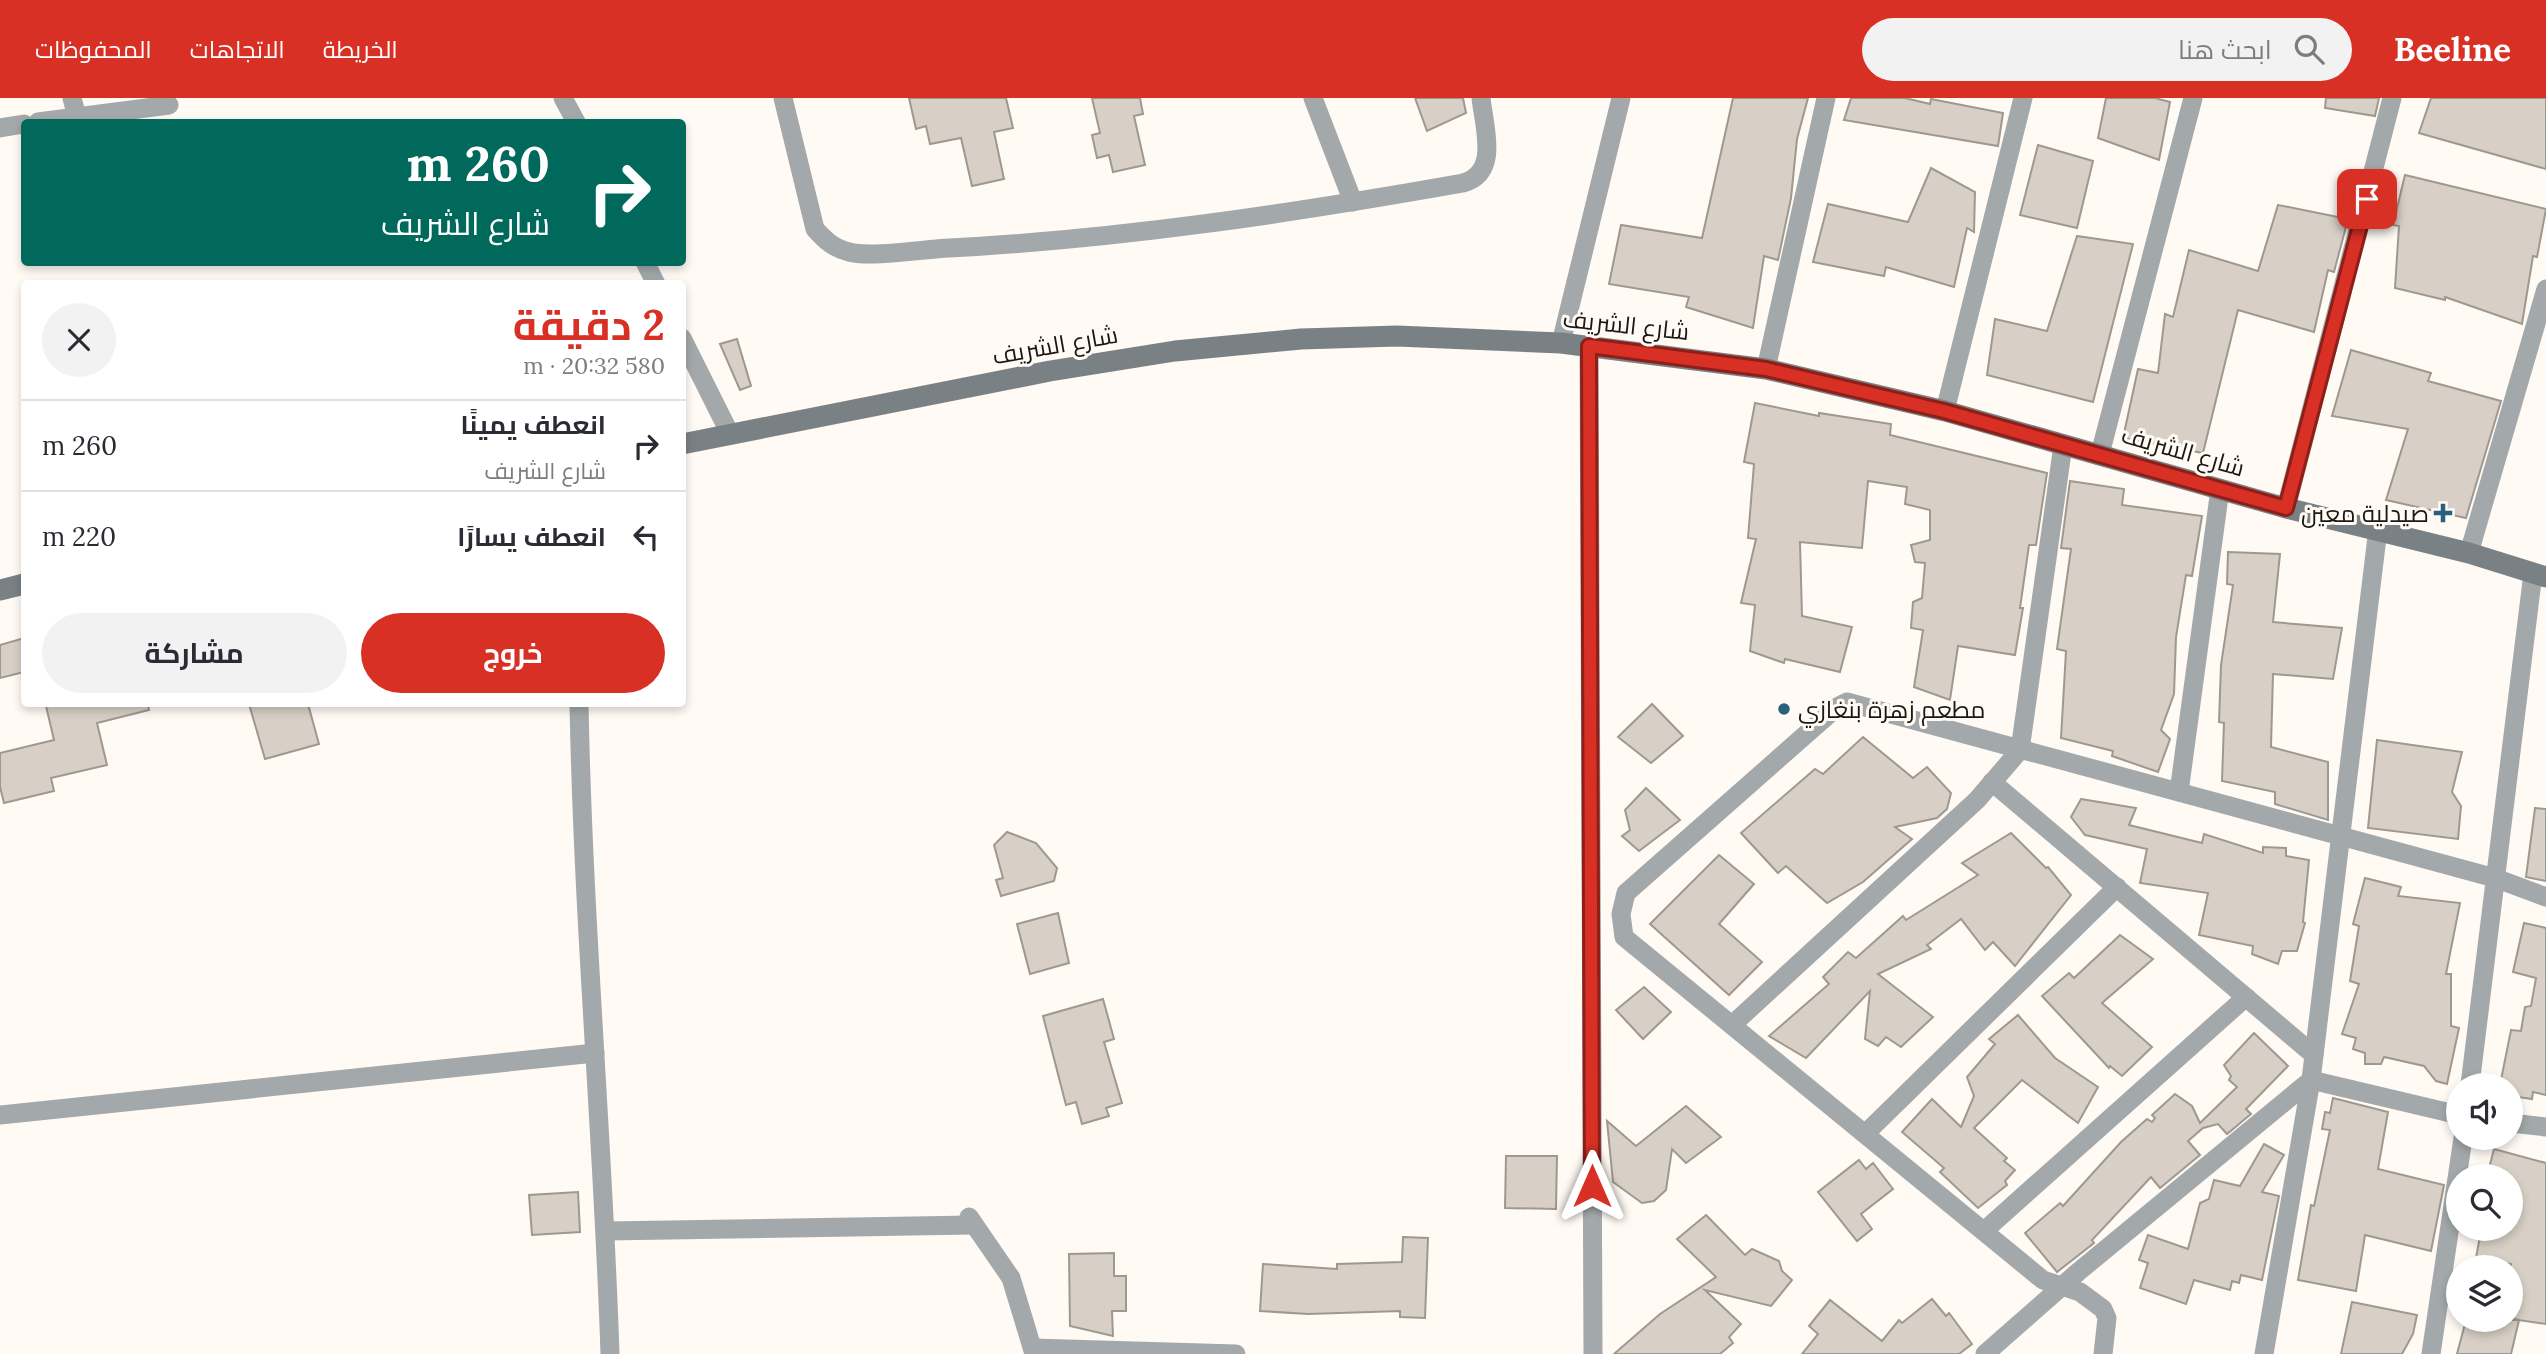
<!DOCTYPE html>
<html lang="ar">
<head>
<meta charset="utf-8">
<style>
  :root { --surface:#fff; --page:#f2f2f3; --text:#2b2b33; --muted:#7c7c81; --line:#e1e1e2; --accent:#d93025 }
  body { margin:0; font-family:Lora,Cairo,serif; background:var(--page); color:var(--text); direction:rtl; height:100vh; display:flex; flex-direction:column; font-size:26px; white-space:nowrap }
  * { box-sizing:border-box; margin:0 }
  p { font-size:23px; color:var(--muted) }
  .icon { flex:none; width:38px; height:38px; fill:none; stroke:currentColor; stroke-width:2; stroke-linecap:round; stroke-linejoin:round }
  .map { position:relative; flex:1; overflow:hidden; direction:ltr }
  .details { position:absolute; left:21px; top:182px; width:665px; height:427px; display:flex; flex-direction:column; background:var(--surface); border-radius:7px; box-shadow:0 4px 10px #0003; direction:rtl }
  .details>* { flex:none }
  .guide { position:absolute; left:21px; top:21px; width:665px; height:147px; border-radius:7px; box-shadow:0 4px 10px #0003; direction:rtl; background:#00695c; color:#fff; overflow:hidden }
  .fabs { position:absolute; left:2446px; top:975px; display:grid; gap:14px }
  .fabs a { display:grid; place-items:center; width:77px; height:77px; border-radius:50%; background:var(--surface); box-shadow:0 4px 10px #0003; font-size:35px }
  .pin { position:absolute; display:grid; place-items:center; width:60px; height:60px; color:#fff; margin:-30px; border-radius:14px; box-shadow:0 4px 10px #0006 }
  .me { position:absolute; width:77px; margin:-38px; rotate:0deg; stroke-linejoin:round; filter:drop-shadow(0 0 5px #0008) }
  .turn { display:flex; align-items:center; gap:24px; height:147px; padding:0 21px; font-size:32px }
  .turn .icon { width:91px; height:91px; stroke-width:2.5 }
  .turn b { display:block; font-size:49px; line-height:60px }
  .round { display:grid; place-items:center; flex:none; width:74px; height:74px; border-radius:37px; background:var(--page) }
  .overview { display:flex; align-items:center; justify-content:space-between; height:119px; padding:0 21px }
  h1 { font-size:42px; font-weight:700; line-height:52px; color:var(--accent) }
  .action { display:flex; gap:14px; margin-top:auto; padding:14px 21px }
  .action a { flex:1; height:80px; border-radius:42px; background:var(--accent); color:#fff; font-size:28px; font-weight:700; line-height:80px; text-align:center }
  .action a+a { background:var(--page); color:var(--text) }
  ul { padding:0; list-style:none }
  li { display:flex; align-items:center; gap:21px; height:91px; padding:0 21px; border-top:2px solid var(--line) }
  li div { flex:1 }
  li b { display:block; font-size:26px }
  li em { font-style:normal }
  header { display:flex; align-items:center; gap:42px; box-sizing:border-box; height:98px; padding:0 35px; background:var(--accent); color:#fff }
  header strong { font-size:33px }
  nav { display:flex; gap:38px; margin-inline-start:auto; font-size:24px }
  .search { width:490px; height:63px; background:var(--page); display:flex; align-items:center; gap:18px; box-sizing:border-box; padding:0 24px; border-radius:38px; color:var(--muted); font-size:26px }
  .map>svg:first-child { display:block }
  .building { fill:#d8d0c6; stroke:#9f988f; stroke-width:2 }
  .lines { fill:none; stroke-linecap:round; stroke-linejoin:round }
  .minor { stroke:#a3a8ab; stroke-width:19 }
  .secondary { stroke:#7a8185; stroke-width:21 }
  .route-casing { stroke:#8d1f18; stroke-width:18 }
  .route { stroke:#d93025; stroke-width:12 }
  .poi-dot { fill:#29607b; stroke:#fffaf4; stroke-width:2.5 }
  .labels { text-anchor:middle; dominant-baseline:central; stroke-width:6; stroke-linejoin:round; paint-order:stroke }
  .street-label { font-size:24px; fill:#1a1814; stroke:#fffaf4 }
  .poi-label { font-size:24px; fill:#1a1814; stroke:#fffaf4; text-anchor:end }
</style>
</head>
<body>
<header>
<strong>Beeline</strong>
<div class="search"><svg class="icon" aria-label="search" viewBox="0 0 24 24"><circle cx="10" cy="10" r="6"/><path d="M15 15l6 6"/></svg>ابحث هنا</div>
<nav><a>الخريطة</a><a>الاتجاهات</a><a>المحفوظات</a></nav>
</header>
<div class="map">
<svg width="2546" height="1256" viewBox="0 0 2546 1256">
  <rect width="100%" height="100%" fill="#fffaf4"/>
  <g class="building">
    <polygon points="909,0 1006,0 1013,30 994,34 1004,81 972,88 961,40 930,46 926,28 916,31"/>
    <polygon points="1092,0 1140,0 1143,16 1134,18 1145,67 1113,74 1109,57 1097,60 1092,37 1100,35"/>
    <polygon points="1415,0 1463,0 1466,15 1427,33"/>
    <polygon points="1733,0 1808,0 1797,41 1791,100 1778,162 1764,158 1753,230 1686,209 1689,199 1609,186 1621,127 1702,140"/>
    <polygon points="1851,0 1905,0 1930,6 1931,1 2003,15 1998,48 1844,22"/>
    <polygon points="2106,0 2155,0 2170,4 2159,62 2098,40"/>
    <polygon points="2326,0 2379,0 2375,18 2325,10"/>
    <polygon points="2431,0 2546,0 2546,71 2419,35"/>
    <polygon points="2038,47 2093,63 2077,130 2020,117"/>
    <polygon points="1931,70 1975,94 1974,134 1967,130 1954,189 1886,169 1884,178 1813,164 1828,106 1908,124"/>
    <polygon points="2405,77 2546,111 2537,159 2533,158 2522,226 2445,199 2445,202 2395,190 2399,128 2393,127"/>
    <polygon points="2278,107 2348,121 2334,174 2328,172 2314,234 2238,212 2203,355 2123,340 2138,271 2158,275 2165,216 2173,219 2189,152 2258,173"/>
    <polygon points="2077,138 2133,146 2093,304 1987,277 1995,221 2047,233"/>
    <polygon points="737,241 751,288 740,292 720,246"/>
    <polygon points="2351,252 2431,275 2428,283 2501,303 2466,420 2386,402 2408,331 2332,318"/>
    <polygon points="1755,305 1819,318 1819,315 1891,326 1890,337 2047,375 2036,447 2029,447 2020,510 2023,510 2015,557 1958,548 1950,602 1914,589 1923,532 1911,530 1913,504 1922,500 1925,465 1915,464 1911,447 1930,442 1930,412 1905,406 1907,389 1868,383 1862,450 1800,444 1802,518 1852,529 1840,574 1785,561 1784,565 1750,553 1755,507 1741,505 1756,441 1748,440 1754,366 1744,364"/>
    <polygon points="2070,383 2124,391 2122,407 2202,418 2192,478 2186,477 2176,539 2174,596 2161,632 2170,641 2158,674 2112,658 2113,653 2061,640 2066,553 2057,551 2071,451 2061,450"/>
    <polygon points="2228,454 2280,456 2273,524 2342,530 2333,581 2273,576 2271,649 2328,664 2328,722 2275,706 2275,694 2222,683 2224,625 2219,624 2221,567 2233,487 2227,486"/>
    <polygon points="24,540 24,574 0,580 0,547"/>
    <polygon points="55,606 148,606 149,612 97,625 107,667 51,680 54,693 4,705 0,689 0,655 54,642 46,608"/>
    <polygon points="249,606 308,606 319,646 265,661"/>
    <polygon points="1652,606 1683,638 1651,665 1618,639"/>
    <polygon points="1863,639 1913,680 1927,669 1951,695 1947,711 1937,720 1895,729 1912,741 1863,784 1827,805 1786,768 1778,775 1741,735 1815,671 1823,676"/>
    <polygon points="2377,642 2462,654 2452,694 2461,708 2458,741 2368,730"/>
    <polygon points="1646,690 1680,722 1639,753 1622,738 1630,732 1625,712"/>
    <polygon points="2081,701 2136,710 2129,727 2202,745 2204,736 2263,755 2263,749 2286,750 2286,758 2309,762 2303,824 2305,825 2297,853 2282,853 2278,866 2252,856 2253,848 2199,837 2208,795 2140,785 2147,751 2085,737 2071,719"/>
    <polygon points="2535,710 2546,711 2546,783 2526,779"/>
    <polygon points="1007,734 1036,745 1057,770 1054,783 1001,798 996,782 1003,780 994,747"/>
    <polygon points="2011,735 2046,770 2048,769 2071,797 2015,868 1993,844 1985,852 1961,821 1927,847 1931,851 1878,876 1933,919 1901,949 1886,939 1878,948 1865,941 1870,893 1806,960 1769,938 1829,886 1823,879 1848,854 1856,860 1903,818 1906,822 1978,777 1962,765"/>
    <polygon points="1719,757 1754,786 1719,826 1762,864 1729,897 1650,826"/>
    <polygon points="2365,780 2401,789 2398,798 2460,805 2446,876 2451,876 2451,928 2459,930 2447,986 2436,983 2424,968 2384,959 2381,966 2365,966 2365,955 2353,951 2356,940 2342,936 2359,886 2350,883 2359,828 2353,826"/>
    <polygon points="1058,815 1069,865 1030,876 1017,826"/>
    <polygon points="2524,825 2546,830 2546,997 2533,994 2532,1001 2511,998 2511,987 2500,987 2511,932 2521,933 2525,909 2531,908 2536,880 2513,874"/>
    <polygon points="2120,837 2153,861 2102,905 2152,949 2122,978 2110,968 2109,970 2042,898 2069,875 2074,880"/>
    <polygon points="1644,889 1671,914 1643,941 1616,912"/>
    <polygon points="1103,901 1114,941 1104,944 1122,1005 1106,1010 1109,1018 1082,1026 1076,1004 1066,1007 1043,918"/>
    <polygon points="2018,917 2055,960 2098,989 2078,1025 2022,982 1974,1030 2007,1060 2004,1063 2015,1072 2005,1083 2007,1087 1978,1110 1940,1074 1944,1070 1902,1034 1932,1001 1961,1029 1974,998 1967,979 1995,946 1989,941"/>
    <polygon points="2254,935 2288,968 2246,1011 2251,1016 2227,1036 2218,1026 2203,1030 2188,1043 2200,1057 2160,1090 2151,1079 2092,1142 2094,1145 2057,1174 2025,1135 2060,1105 2063,1108 2121,1044 2147,1021 2152,1024 2155,1020 2152,1017 2175,996 2192,1008 2200,1025 2237,989 2229,982 2231,978 2224,967"/>
    <polygon points="2333,1000 2388,1014 2378,1071 2444,1087 2431,1153 2365,1137 2356,1193 2298,1182 2311,1107 2314,1108 2330,1032 2322,1031 2325,1014 2330,1015"/>
    <polygon points="1686,1008 1721,1039 1686,1065 1672,1051 1666,1092 1654,1103 1642,1105 1613,1084 1607,1023 1636,1048"/>
    <polygon points="2264,1046 2284,1057 2262,1094 2279,1098 2262,1182 2241,1177 2239,1185 2232,1183 2230,1192 2194,1182 2186,1206 2140,1190 2148,1165 2139,1162 2148,1137 2188,1151 2200,1105 2209,1101 2214,1082 2240,1088"/>
    <polygon points="2494,1051 2546,1065 2546,1226 2519,1222 2511,1256 2457,1256 2466,1222 2519,1222 2511,1220 2511,1166 2476,1160 2480,1138 2484,1136 2485,1130 2511,1130 2511,1078 2487,1078"/>
    <polygon points="1506,1058 1557,1058 1556,1111 1505,1110"/>
    <polygon points="1859,1062 1866,1071 1873,1065 1893,1091 1861,1116 1872,1131 1857,1143 1818,1094"/>
    <polygon points="578,1094 580,1134 532,1137 529,1097"/>
    <polygon points="1706,1117 1745,1157 1752,1151 1779,1163 1782,1173 1792,1182 1771,1208 1705,1192 1741,1226 1729,1239 1733,1245 1720,1256 1614,1256 1660,1216 1716,1179 1677,1141"/>
    <polygon points="1403,1139 1428,1140 1425,1220 1400,1219 1400,1213 1308,1216 1260,1213 1263,1166 1337,1171 1337,1166 1402,1164"/>
    <polygon points="1114,1155 1114,1178 1126,1178 1126,1213 1112,1213 1113,1238 1070,1228 1069,1156"/>
    <polygon points="1932,1201 1946,1218 1949,1215 1972,1246 1959,1256 1802,1256 1818,1236 1809,1228 1830,1202 1882,1243 1899,1222 1902,1225"/>
    <polygon points="2352,1204 2417,1217 2413,1236 2402,1256 2341,1256"/>
  </g>
  <g class="lines">
    <g class="minor">
      <polyline points="72,0 77,19"/>
      <polyline points="563,0 576,24"/>
      <path d="M783,0L815,131C825,142 833,150 849,154C870,160 925,151 949,150C1121,141 1294,115 1463,85C1500,75 1484,29 1481,0"/>
      <polyline points="1313,0 1353,104"/>
      <polyline points="38,24 169,7"/>
      <polyline points="0,30 24,26"/>
      <polyline points="645,164 656,186"/>
      <polyline points="682,240 730,336"/>
      <polyline points="1561,245 1621,0"/>
      <polyline points="1589,248 1593,1256"/>
      <polyline points="1766,271 1826,0"/>
      <polyline points="1945,313 2023,0"/>
      <polyline points="2100,356 2193,0"/>
      <polyline points="2286,410 2392,0"/>
      <polyline points="2469,455 2546,191"/>
      <path d="M579,606C583,823 603,1039 610,1256"/>
      <polyline points="1992,684 2314,957"/>
      <polyline points="2179,694 2220,391"/>
      <polyline points="1732,927 1977,702 2020,652 2063,347"/>
      <polyline points="2311,982 2459,1017"/>
      <polyline points="2470,987 2533,475"/>
      <polyline points="0,1017 595,955"/>
      <polyline points="2511,1025 2546,1029"/>
      <polyline points="1865,1036 2117,789"/>
      <polyline points="969,1119 1011,1180 1034,1256"/>
      <polyline points="606,1133 973,1127"/>
      <polyline points="1984,1133 2246,899"/>
      <polyline points="1033,1250 1236,1256"/>
      <polyline points="1985,1256 2078,1174 2311,982"/>
      <polyline points="2103,1256 2107,1220 2103,1211 2080,1194 2043,1182 1624,839 1621,816 1626,795 1837,609 1847,604 2495,780 2546,799"/>
      <polyline points="2264,1256 2311,982 2378,431"/>
      <polyline points="2431,1256 2463,1040"/>
    </g>
    <g class="secondary">
      <polyline points="682,346 1050,273 1175,253 1301,241 1397,238 1561,245 1766,271 1945,313 2286,410 2469,455 2546,479"/>
      <polyline points="0,492 24,486"/>
    </g>
  </g>
  <g class="lines">
    <g class="route-casing">
      <polyline id="route" points="1592,1088 1589,248 1766,271 1944,313 2286,410 2367,101"/>
    </g>
    <use href="#route" class="route"/>
  </g>
  <g class="poi-dot">
    <path d="M2439.5 404.5h7v7h7v7h-7v7h-7v-7h-7v-7h7z"/>
    <circle cx="1784" cy="611" r="7"/>
  </g>
  <g class="labels">
    <g class="street-label">
      <text transform="translate(1626 227) rotate(6)">شارع الشريف</text>
      <text transform="translate(1055 247) rotate(-10)">شارع الشريف</text>
      <text transform="translate(2183 353) rotate(16)">شارع الشريف</text>
    </g>
    <g class="poi-label">
      <text x="2429" y="415">صيدلية معين</text>
      <text x="1798" y="611" text-anchor="start">مطعم زهرة بنغازي</text>
    </g>
  </g>
</svg>
<div class="fabs">
<a><svg class="icon" aria-label="sound" viewBox="0 0 24 24"><path d="M4 9h4l5-4v14l-5-4H4zM17 9q2 3 0 6"/></svg></a>
<a><svg class="icon" aria-label="search" viewBox="0 0 24 24"><circle cx="10" cy="10" r="6"/><path d="M15 15l6 6"/></svg></a>
<a><svg class="icon" aria-label="layers" viewBox="0 0 24 24"><path d="M12 4l9 5-9 5-9-5zM3 14l9 5 9-5"/></svg></a>
</div>
<div class="pin" style="left:2367px;top:101px;background:#d93025"><svg class="icon" aria-label="arrive" viewBox="0 0 24 24"><path d="M6 21V4h12l-3 4 3 4H6"/></svg></div>
<svg class="me" style="left:1592px;top:1088px" viewBox="-20 -20 40 40"><path d="M0-17L14 15 0 8-14 15z" fill="#d93025" stroke="#fff" stroke-width="4"/></svg>
<div class="guide">
<div class="turn"><svg class="icon" aria-label="right" viewBox="0 0 24 24"><path d="M7 20v-9h11M14 6l5 5-5 5"/></svg><div><b>260 m</b>شارع الشريف</div></div>
</div>
<section class="details">
<div class="overview"><div><h1>2 دقيقة</h1><p>580 m · 20:32</p></div><a class="round"><svg class="icon" aria-label="close" viewBox="0 0 24 24"><path d="M6 6l12 12M18 6L6 18"/></svg></a></div>
<ul>
<li><svg class="icon" aria-label="right" viewBox="0 0 24 24"><path d="M7 20v-9h11M14 6l5 5-5 5"/></svg><div><b>انعطف يمينًا</b><p>شارع الشريف</p></div><em>260 m</em></li>
<li><svg class="icon" aria-label="left" viewBox="0 0 24 24"><path d="M17 20v-9H6M10 6l-5 5 5 5"/></svg><div><b>انعطف يسارًا</b></div><em>220 m</em></li>
</ul>
<div class="action"><a>خروج</a><a>مشاركة</a></div>
</section>
</div>
</body>
</html>
